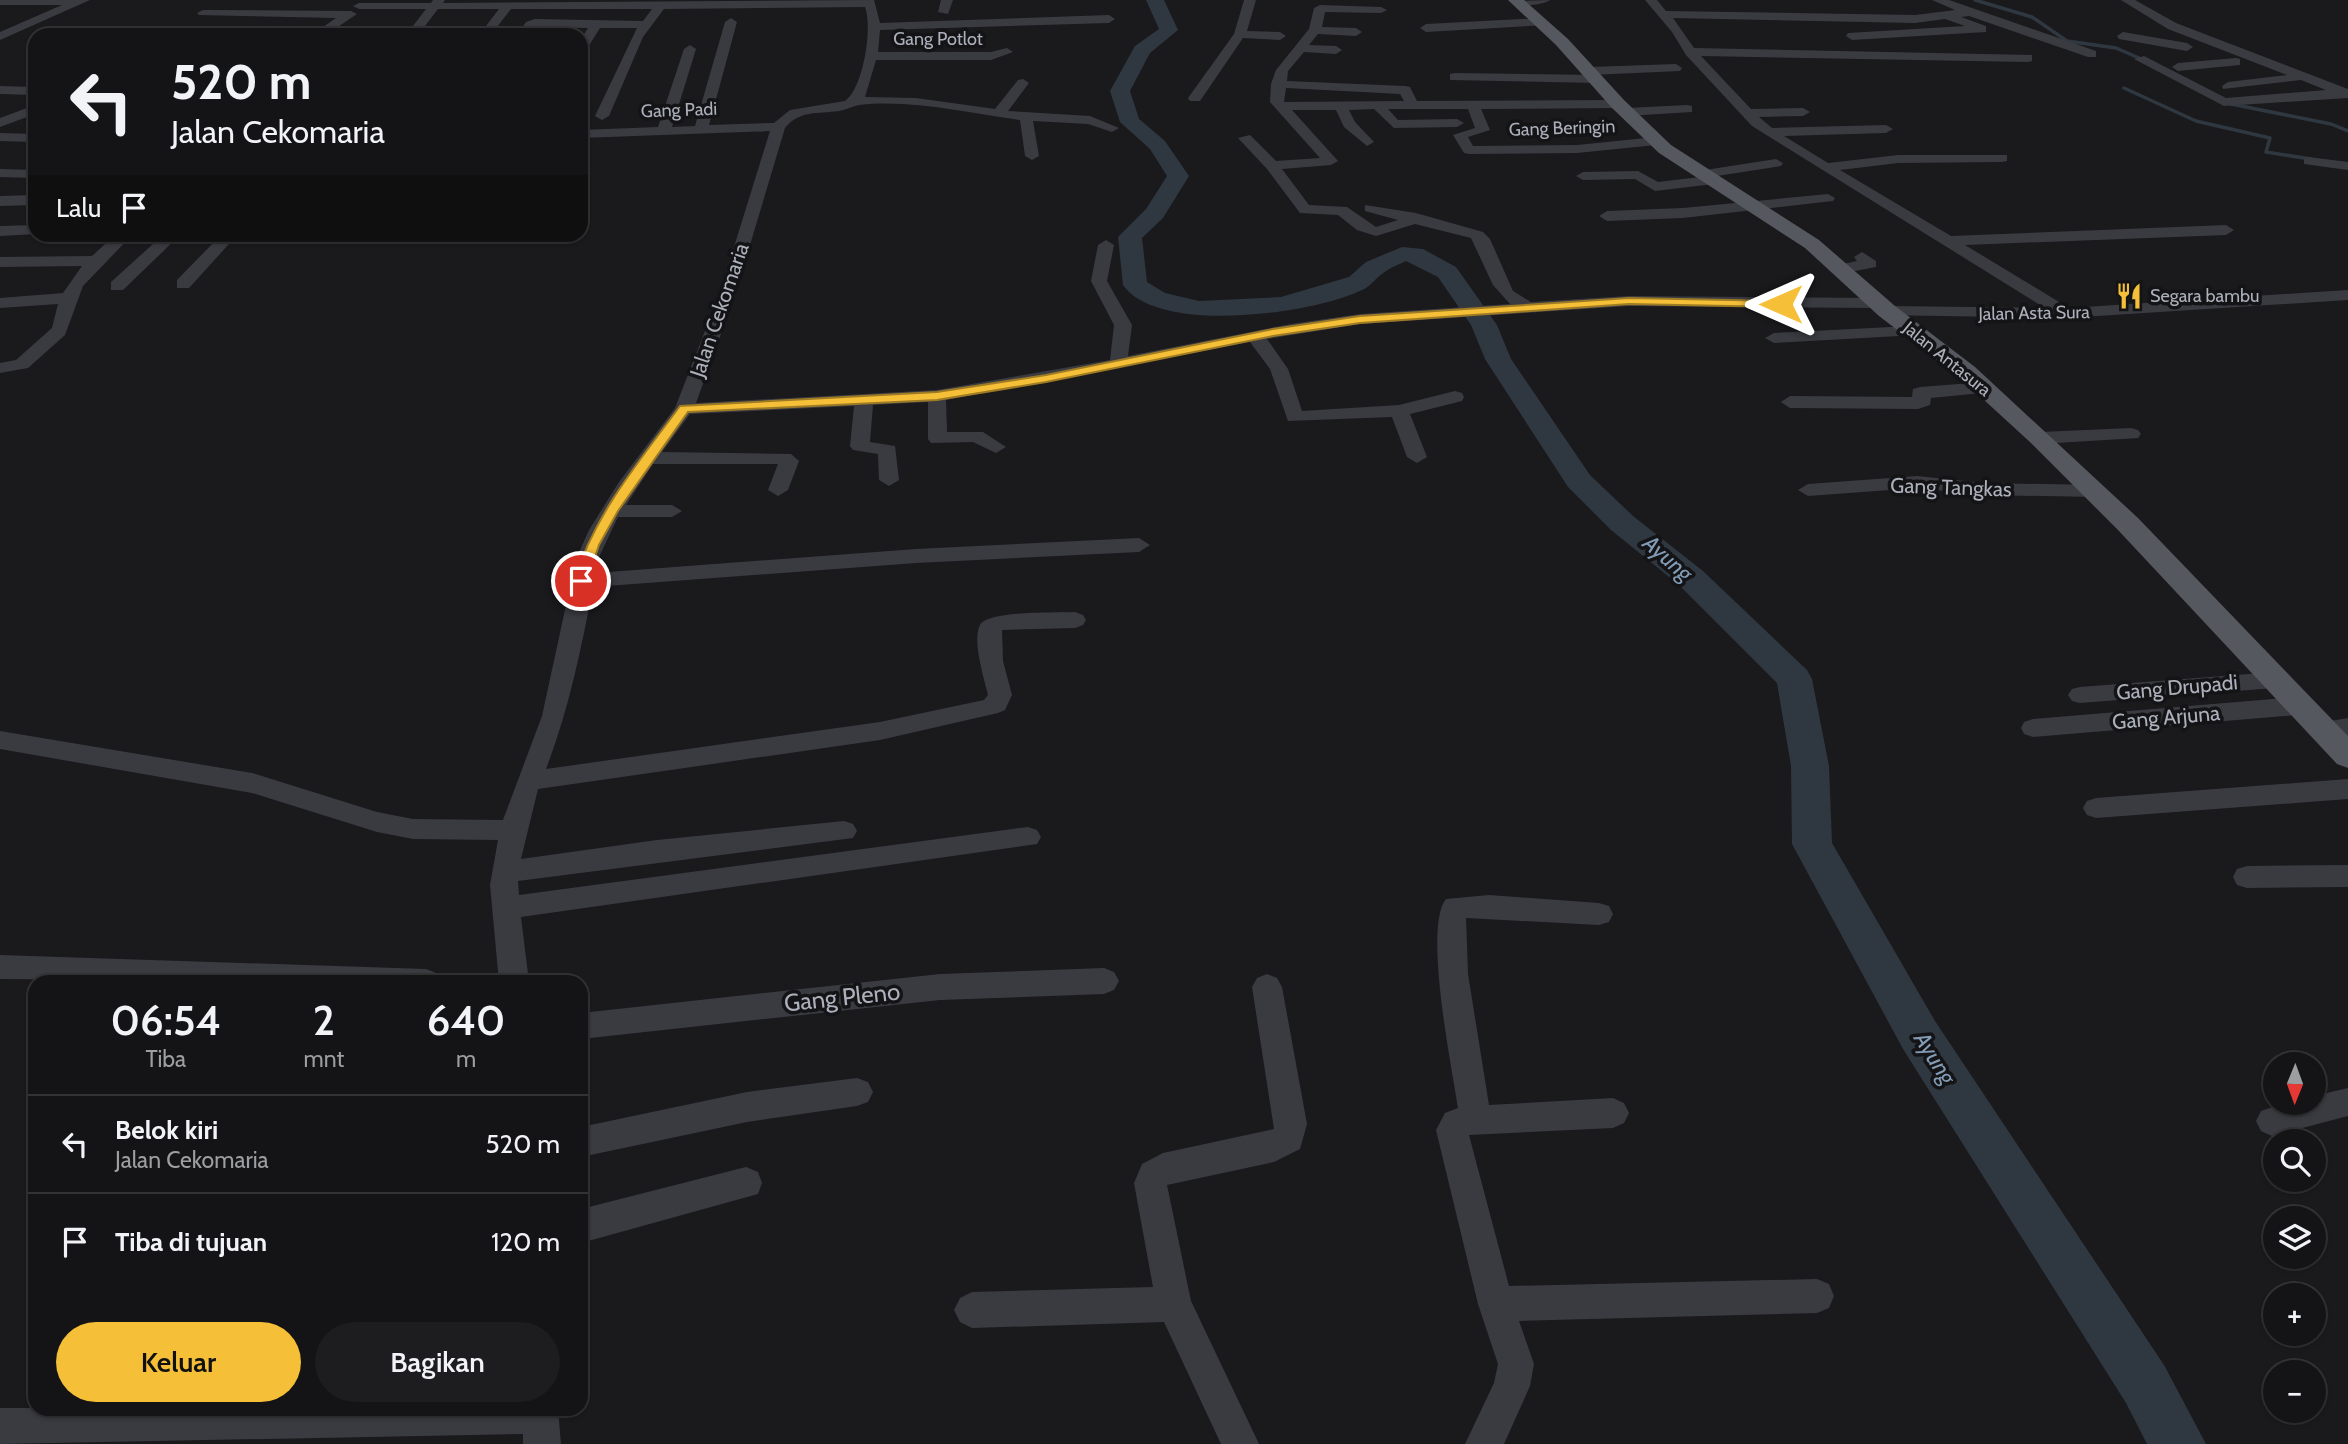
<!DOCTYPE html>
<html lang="id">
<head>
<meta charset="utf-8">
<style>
  :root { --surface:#141315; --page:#1d1c1e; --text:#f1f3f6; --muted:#9d9ea0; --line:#333234; --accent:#f5bf38 }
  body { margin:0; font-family:Cabin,sans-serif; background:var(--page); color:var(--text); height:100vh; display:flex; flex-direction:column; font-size:26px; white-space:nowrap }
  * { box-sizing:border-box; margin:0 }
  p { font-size:23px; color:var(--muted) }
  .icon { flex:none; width:38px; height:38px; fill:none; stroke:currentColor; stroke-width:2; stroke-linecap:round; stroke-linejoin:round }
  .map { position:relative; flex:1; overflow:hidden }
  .details { position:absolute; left:28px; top:975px; width:560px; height:441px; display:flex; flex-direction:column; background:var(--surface); border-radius:21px; box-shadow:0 2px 5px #0004,0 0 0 2px var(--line) }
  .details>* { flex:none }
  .guide { position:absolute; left:28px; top:28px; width:560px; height:214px; border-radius:21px; box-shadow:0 2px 5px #0004,0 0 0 2px var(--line); background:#141315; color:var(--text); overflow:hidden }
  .needle { width:46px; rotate:181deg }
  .controls { position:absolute; left:2263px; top:1052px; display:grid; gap:14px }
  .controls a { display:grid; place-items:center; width:63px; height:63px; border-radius:50%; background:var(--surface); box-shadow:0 2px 5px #0004,0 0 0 2px var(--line); font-size:35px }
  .pin { position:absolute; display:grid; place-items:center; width:60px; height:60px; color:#fff; margin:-30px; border:4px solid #fff; border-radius:50%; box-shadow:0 2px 7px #0007 }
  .me { position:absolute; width:77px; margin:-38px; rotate:270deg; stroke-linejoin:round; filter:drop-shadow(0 0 5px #0008) }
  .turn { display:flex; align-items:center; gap:24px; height:147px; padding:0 28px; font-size:32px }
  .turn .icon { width:91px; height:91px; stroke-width:2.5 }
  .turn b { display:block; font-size:49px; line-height:60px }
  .then { display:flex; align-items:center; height:66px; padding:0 28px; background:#0003; gap:14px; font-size:26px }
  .eta { display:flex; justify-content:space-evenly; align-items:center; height:119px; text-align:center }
  .eta b { font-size:42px; font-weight:600; line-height:49px }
  .primary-button { display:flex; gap:14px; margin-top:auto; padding:14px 28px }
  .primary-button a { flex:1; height:80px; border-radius:42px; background:var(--accent); color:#111; font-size:28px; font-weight:600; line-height:80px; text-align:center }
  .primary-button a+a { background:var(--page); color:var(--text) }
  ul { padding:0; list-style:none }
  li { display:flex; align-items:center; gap:21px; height:98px; padding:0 28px; border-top:2px solid var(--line) }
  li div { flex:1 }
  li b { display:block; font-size:26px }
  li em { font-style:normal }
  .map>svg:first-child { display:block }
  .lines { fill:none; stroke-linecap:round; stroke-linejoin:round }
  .stream { stroke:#2f3840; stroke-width:3.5 }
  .river { fill:#2f3840; fill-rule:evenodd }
  .minor { fill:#3a3b41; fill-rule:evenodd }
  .major { fill:#565860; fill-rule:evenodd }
  .route { fill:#f5bf38; stroke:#9f7c24; stroke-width:2 }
  .labels { text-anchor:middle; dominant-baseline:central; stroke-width:7; stroke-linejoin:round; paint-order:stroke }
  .far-street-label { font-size:18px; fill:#acb0bb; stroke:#141417 }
  .far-poi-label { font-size:18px; fill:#acb0bb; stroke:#141417; text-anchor:start }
  .street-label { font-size:21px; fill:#acb0bb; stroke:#141417 }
  .water-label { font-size:23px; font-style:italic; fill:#839cb6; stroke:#141417 }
  .near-street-label { font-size:24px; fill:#acb0bb; stroke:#141417 }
</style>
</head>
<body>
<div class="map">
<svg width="2348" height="1444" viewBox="0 0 2348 1444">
  <rect width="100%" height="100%" fill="#1a191c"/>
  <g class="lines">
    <g class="stream">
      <polyline points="1975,0 2032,17 2067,41 2116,48 2146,61"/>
      <polyline points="2124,88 2196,121 2270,138 2266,152 2311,159"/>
      <polyline points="2231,104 2331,124 2348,131"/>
    </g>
    <path class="river" d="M1146,0H1164L1178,30L1150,53L1130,91L1139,119L1165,141L1189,176L1163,218L1142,238L1147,282L1165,293L1199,301L1281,297L1349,277L1366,262L1402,247L1423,249L1456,267L1497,325L1511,359L1590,475L1633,516L1703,571L1807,670L1812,679L1829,766L1832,843L1935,1021L2164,1365L2206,1444H2147L2126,1403L1903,1049L1792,844L1791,766L1777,683L1679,585L1611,530L1568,487L1485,359L1471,325L1438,277L1406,261C1398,265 1389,268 1382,274C1376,278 1372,284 1366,288C1318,314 1158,336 1123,285L1118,237L1146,209L1167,176L1150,149L1120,122L1110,91L1135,46L1159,29Z"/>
    <g class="minor">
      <polygon points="0,0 90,0 0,40 0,32 62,5 0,5"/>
      <path d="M433,0H445L443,3L874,0L880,23L1109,15L1115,19L1109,23L880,30L878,52H991L1007,48L1013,52L991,60H876L865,97L916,98L995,109L1018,80L1023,79L1029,83L1008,111L1090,116L1119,128L1112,132L1088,124L1033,121L1039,156L1032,160L1025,156L1020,120C968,113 911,99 859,105C853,106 846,110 839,111C818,114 799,110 785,128L735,295L696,403L937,390L1110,360L1114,325L1091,281L1098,245L1106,240L1114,245L1107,281L1132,325L1128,356L1291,324L1360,314L1510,304L1493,285L1471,238L1415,224L1376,236L1357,230L1338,215L1300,213L1267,169L1238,138L1250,135L1276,161L1320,158L1270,102L1271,84L1276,70L1309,29L1314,8L1320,5L1381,7L1387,10L1381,13L1325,12L1322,27L1356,28L1362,32L1356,36L1318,34L1309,45L1336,46L1342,50L1336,54L1304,52L1288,71L1287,81L1405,86L1410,87L1417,101L1618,100L1625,104L1618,108L1481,109L1490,130L1468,137L1473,146L1577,145L1656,137L1663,141L1656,145L1577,153L1469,154L1464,153L1453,135L1475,128L1468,109H1388L1398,120L1457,119L1464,123L1457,127L1394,128L1374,109L1349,110L1355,122L1374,142L1367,146L1344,127L1336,110H1292L1338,161L1331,165L1282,169L1309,205L1347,207L1376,227L1398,220L1365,211V205L1416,213L1483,232L1490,239L1513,291L1531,302L1629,296L1877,298L1885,303L1877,308L1629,306L1360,324L1267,339L1288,369L1302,411L1399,405L1455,391L1462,393L1464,397L1462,401L1410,414L1427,457L1417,463L1407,457L1392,417L1288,421L1270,369L1250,342L946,400L947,432H983L1006,447L996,453L973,442L931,443L928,439V402L873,405L870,442L895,446L899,480L889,486L879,480L878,454L853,450L850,446L854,406L690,414L662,452L791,454L799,461L788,490L778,496L768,490L778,464H653L626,505H672L682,511L672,517H618L598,559L595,573L916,549L1139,538L1150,545L1139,552L916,563L593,587C581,650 569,709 546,769L880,722L984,700L988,695C984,678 972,641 980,625C987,610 1058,613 1075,612L1083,615L1086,620L1083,625L1075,628L1002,630L1003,661L1012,695L1005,710L998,713L880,740L538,789L521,859L657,840L844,821L853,824L857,831L853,838L518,881L519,895L1028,827L1037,830L1041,837L1037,844L521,917L529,982H499L490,885L498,840L413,839L377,832L252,793L0,749V731L252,773L377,812L413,819L503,820L542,716L576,559L589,530L619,482L675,408L719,295L770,131L581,138V130L658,127L684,49L690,45L696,49L672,127L695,126L725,22L731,18L737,22L709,125L774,123L790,110L845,101C863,89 873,28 865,7L664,9L643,37L609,116L602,120L595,116L637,28H600L585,52L581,53V39L588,28L537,27L529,35H517L526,22L535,19L643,21L652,9H511L491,35H479L499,9H438L418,35H406L426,9H359L353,6L359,3H431ZM1286,88L1400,94L1404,101L1284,102Z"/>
      <polygon points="941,0 953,0 948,14 938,12"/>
      <polygon points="1244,0 1256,0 1247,31 1280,32 1286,36 1280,40 1243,38 1200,101 1190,101 1188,98 1234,34"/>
      <path d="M1550,0C1541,6 1519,7 1510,1Z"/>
      <polygon points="1645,0 1657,0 1666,11 1915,15 1955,10 1932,0 1949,0 2096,51 2096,57 2088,57 1969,16 1961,17 1986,26 1986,32 1852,40 1846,36 1848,33 1965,26 1945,19 1915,23 1673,18 1694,48 2032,55 2032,61 2028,62 1701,56 1751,109 1803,108 1810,112 1803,116 1759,117 1772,128 1886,125 1893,129 1886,133 1784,136 1828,163 1898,155 2007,155 2007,161 2002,162 1898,163 1840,170 1951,236 2226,225 2234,230 2226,235 1965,245 2069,308 2348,290 2348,300 2066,318 1881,315 1878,311 1881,307 1887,306 2045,308 1752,126 1686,55 1672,32"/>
      <polygon points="2121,0 2135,0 2176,23 2348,89 2348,98 2224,106 2134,59 2144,56 2226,98 2326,90 2301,80 2223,89 2222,86 2228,82 2287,75 2168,29"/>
      <polygon points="203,10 351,11 357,14 326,35 312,35 336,18 199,15 197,13"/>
      <polygon points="1542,18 1548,22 1546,25 1426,32 1420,28 1426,24"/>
      <polygon points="182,31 221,31 227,35 176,35"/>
      <polygon points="2123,32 2187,43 2193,47 2187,51 2119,39 2117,36"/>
      <polygon points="2236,58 2240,59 2240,65 2178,71 2172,67 2178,63"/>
      <polygon points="1676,64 1682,68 1680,71 1590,75 1584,71 1590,67"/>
      <polygon points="1455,73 1597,75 1603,79 1597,83 1450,80 1450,74"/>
      <polygon points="0,86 35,87 35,95 0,94"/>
      <polygon points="35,105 35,114 0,127 0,118"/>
      <polygon points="1687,105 1692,106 1692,112 1627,116 1620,112 1627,108"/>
      <polygon points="0,133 35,134 35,142 0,141"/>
      <polygon points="2309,157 2348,162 2348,170 2304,164 2304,158"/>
      <polygon points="1776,159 1783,163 1781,166 1717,176 1721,180 1714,184 1655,191 1635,179 1583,180 1576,176 1583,172 1638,171 1658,182 1700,177 1698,174 1705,170"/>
      <polygon points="0,169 35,170 35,178 0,177"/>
      <polygon points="1828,194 1835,198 1833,201 1683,218 1607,221 1599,216 1607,211 1683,208"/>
      <polygon points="35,195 35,205 0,206 0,196"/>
      <polygon points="35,225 36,234 0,236 0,226"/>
      <polygon points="116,234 133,234 83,286 65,335 28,368 0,373 0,363 16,360 52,328 58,304 0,308 0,298 63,293 82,266 0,267 0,257 92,256"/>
      <polygon points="164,234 181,234 123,290 111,290 111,282"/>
      <polygon points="222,234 238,234 189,288 177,288 177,280"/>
      <polygon points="1862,252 1876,261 1876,267 1840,274 1832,269 1834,266 1857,261 1854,257"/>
      <polygon points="1911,326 1920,331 1917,335 1774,343 1765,338 1774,333"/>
      <polygon points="1985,382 1992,384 1994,388 1992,392 1931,398 1930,405 1918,409 1790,408 1781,402 1790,396 1912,397 1913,389 1920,387"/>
      <polygon points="2131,428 2138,430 2141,434 2138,438 2040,444 2030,438 2040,432"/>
      <polygon points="1917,476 1984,483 2095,485 2105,491 2095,497 1984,495 1917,488 1808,496 1798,490 1808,484"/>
      <polygon points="2275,672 2283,674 2287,680 2283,686 2275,688 2080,703 2072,701 2068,695 2072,689 2080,687"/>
      <polygon points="2298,697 2307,700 2310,706 2307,712 2298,715 2033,737 2024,734 2021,728 2024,722 2033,719"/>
      <polygon points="2348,718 2348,736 2322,739 2313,736 2310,730 2313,724"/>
      <polygon points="2348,779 2348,799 2096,818 2087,815 2083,808 2087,801 2096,798"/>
      <polygon points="2348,865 2348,887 2247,888 2237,885 2233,877 2237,869 2247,866"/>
      <path d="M1489,895L1599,903L1609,906L1613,914L1609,922L1599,925L1466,918L1468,974L1489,1105L1613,1098L1624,1103L1629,1113L1624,1123L1613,1128L1469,1135L1509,1286L1817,1279L1829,1284L1834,1296L1829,1308L1817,1313L1519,1321L1534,1364L1530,1386L1504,1444H1465L1494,1383L1498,1364L1478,1304L1436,1130L1445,1113L1458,1108C1452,1068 1423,927 1446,899Z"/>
      <polygon points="0,955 426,969 436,973 440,982 0,979"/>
      <polygon points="1104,968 1114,972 1119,981 1114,990 1104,994 940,1000 581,1039 581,1013 940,974"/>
      <polygon points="1267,974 1277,978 1282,987 1307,1124 1300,1149 1274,1162 1167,1185 1191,1301 1259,1444 1221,1444 1164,1322 972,1328 960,1322 954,1310 960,1298 972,1292 1153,1287 1134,1183 1142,1164 1163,1153 1274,1129 1252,987 1257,978"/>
      <polygon points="857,1078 868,1082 873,1092 868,1102 857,1106 747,1122 581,1157 581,1127 747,1092"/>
      <polygon points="2348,1088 2348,1116 2272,1136 2261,1131 2256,1121 2261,1111 2287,1102 2314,1102 2314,1096"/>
      <polygon points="746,1167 758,1172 762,1183 758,1194 581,1243 581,1209"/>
      <polygon points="0,1408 558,1409 561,1444 523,1444 523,1434 0,1444"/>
    </g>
    <polygon class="major" points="1508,0 1524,0 1568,39 1624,100 1671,145 1819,240 1895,306 1975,367 2138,518 2348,736 2348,768 2337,764 2118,530 2031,443 1959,377 1879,316 1805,248 1659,153 1612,108 1556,45"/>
  </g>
  <path class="route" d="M1629,298L1781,301L1786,304L1781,307L1629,304L1360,323L1273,336L1046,382L937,400L688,412L618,511L599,545L586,584L581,585L574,581C595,513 638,463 680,406L937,392L1046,375L1273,329L1360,316Z"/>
  <defs>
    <g id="restaurant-bare" transform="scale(2.1)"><path d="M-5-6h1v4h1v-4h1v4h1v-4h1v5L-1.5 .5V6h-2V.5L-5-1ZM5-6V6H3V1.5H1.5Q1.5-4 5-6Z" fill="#f5bf38" stroke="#141417" stroke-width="2.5" paint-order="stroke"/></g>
  </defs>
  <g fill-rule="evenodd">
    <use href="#restaurant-bare" x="2129" y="296"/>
  </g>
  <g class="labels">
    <g class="far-street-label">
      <text x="938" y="39">Gang Potlot</text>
      <text transform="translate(679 110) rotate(-2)">Gang Padi</text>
      <text transform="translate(1562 128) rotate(-2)">Gang Beringin</text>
      <text transform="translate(2034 313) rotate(-1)">Jalan Asta Sura</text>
      <text transform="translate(1947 359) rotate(39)">Jalan Antasura</text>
    </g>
    <g class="far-poi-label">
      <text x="2150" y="296">Segara bambu</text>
    </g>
    <g class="street-label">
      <text transform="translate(719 310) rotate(-71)">Jalan Cekomaria</text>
      <text transform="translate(1951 487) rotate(2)">Gang Tangkas</text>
      <text transform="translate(2177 687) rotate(-5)">Gang Drupadi</text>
      <text transform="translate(2166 717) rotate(-5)">Gang Arjuna</text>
    </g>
    <g class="water-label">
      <text transform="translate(1668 558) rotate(41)">Ayung</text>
      <text transform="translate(1935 1058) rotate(58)">Ayung</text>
    </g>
    <g class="near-street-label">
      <text transform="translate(842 997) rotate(-6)">Gang Pleno</text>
    </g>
  </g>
</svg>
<div class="controls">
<a><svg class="needle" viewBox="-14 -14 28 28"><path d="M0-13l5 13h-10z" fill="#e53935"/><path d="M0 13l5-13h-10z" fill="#9d9ea0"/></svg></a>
<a><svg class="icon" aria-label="search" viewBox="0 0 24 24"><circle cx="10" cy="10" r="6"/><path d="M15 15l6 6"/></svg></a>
<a><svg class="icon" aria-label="layers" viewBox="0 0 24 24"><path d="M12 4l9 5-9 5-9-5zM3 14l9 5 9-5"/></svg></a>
<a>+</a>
<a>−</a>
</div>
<div class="pin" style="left:581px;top:581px;background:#d93025"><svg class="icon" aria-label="arrive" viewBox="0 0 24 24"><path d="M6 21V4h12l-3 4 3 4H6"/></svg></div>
<svg class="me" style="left:1781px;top:304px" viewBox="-20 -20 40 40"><path d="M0-17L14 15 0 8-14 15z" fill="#f5bf38" stroke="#fff" stroke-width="4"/></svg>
<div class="guide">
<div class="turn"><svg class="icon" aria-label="left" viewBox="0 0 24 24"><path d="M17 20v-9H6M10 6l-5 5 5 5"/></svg><div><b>520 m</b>Jalan Cekomaria</div></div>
<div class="then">Lalu<svg class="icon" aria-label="arrive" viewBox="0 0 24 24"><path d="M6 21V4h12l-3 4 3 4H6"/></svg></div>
</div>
<section class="details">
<div class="eta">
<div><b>06:54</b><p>Tiba</p></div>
<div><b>2</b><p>mnt</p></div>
<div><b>640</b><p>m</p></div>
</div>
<ul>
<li><svg class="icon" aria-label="left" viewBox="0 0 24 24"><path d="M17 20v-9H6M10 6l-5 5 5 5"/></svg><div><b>Belok kiri</b><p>Jalan Cekomaria</p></div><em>520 m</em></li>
<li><svg class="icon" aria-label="arrive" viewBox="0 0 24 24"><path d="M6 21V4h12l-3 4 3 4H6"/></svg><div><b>Tiba di tujuan</b></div><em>120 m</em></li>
</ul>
<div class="primary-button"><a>Keluar</a><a>Bagikan</a></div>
</section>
</div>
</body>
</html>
